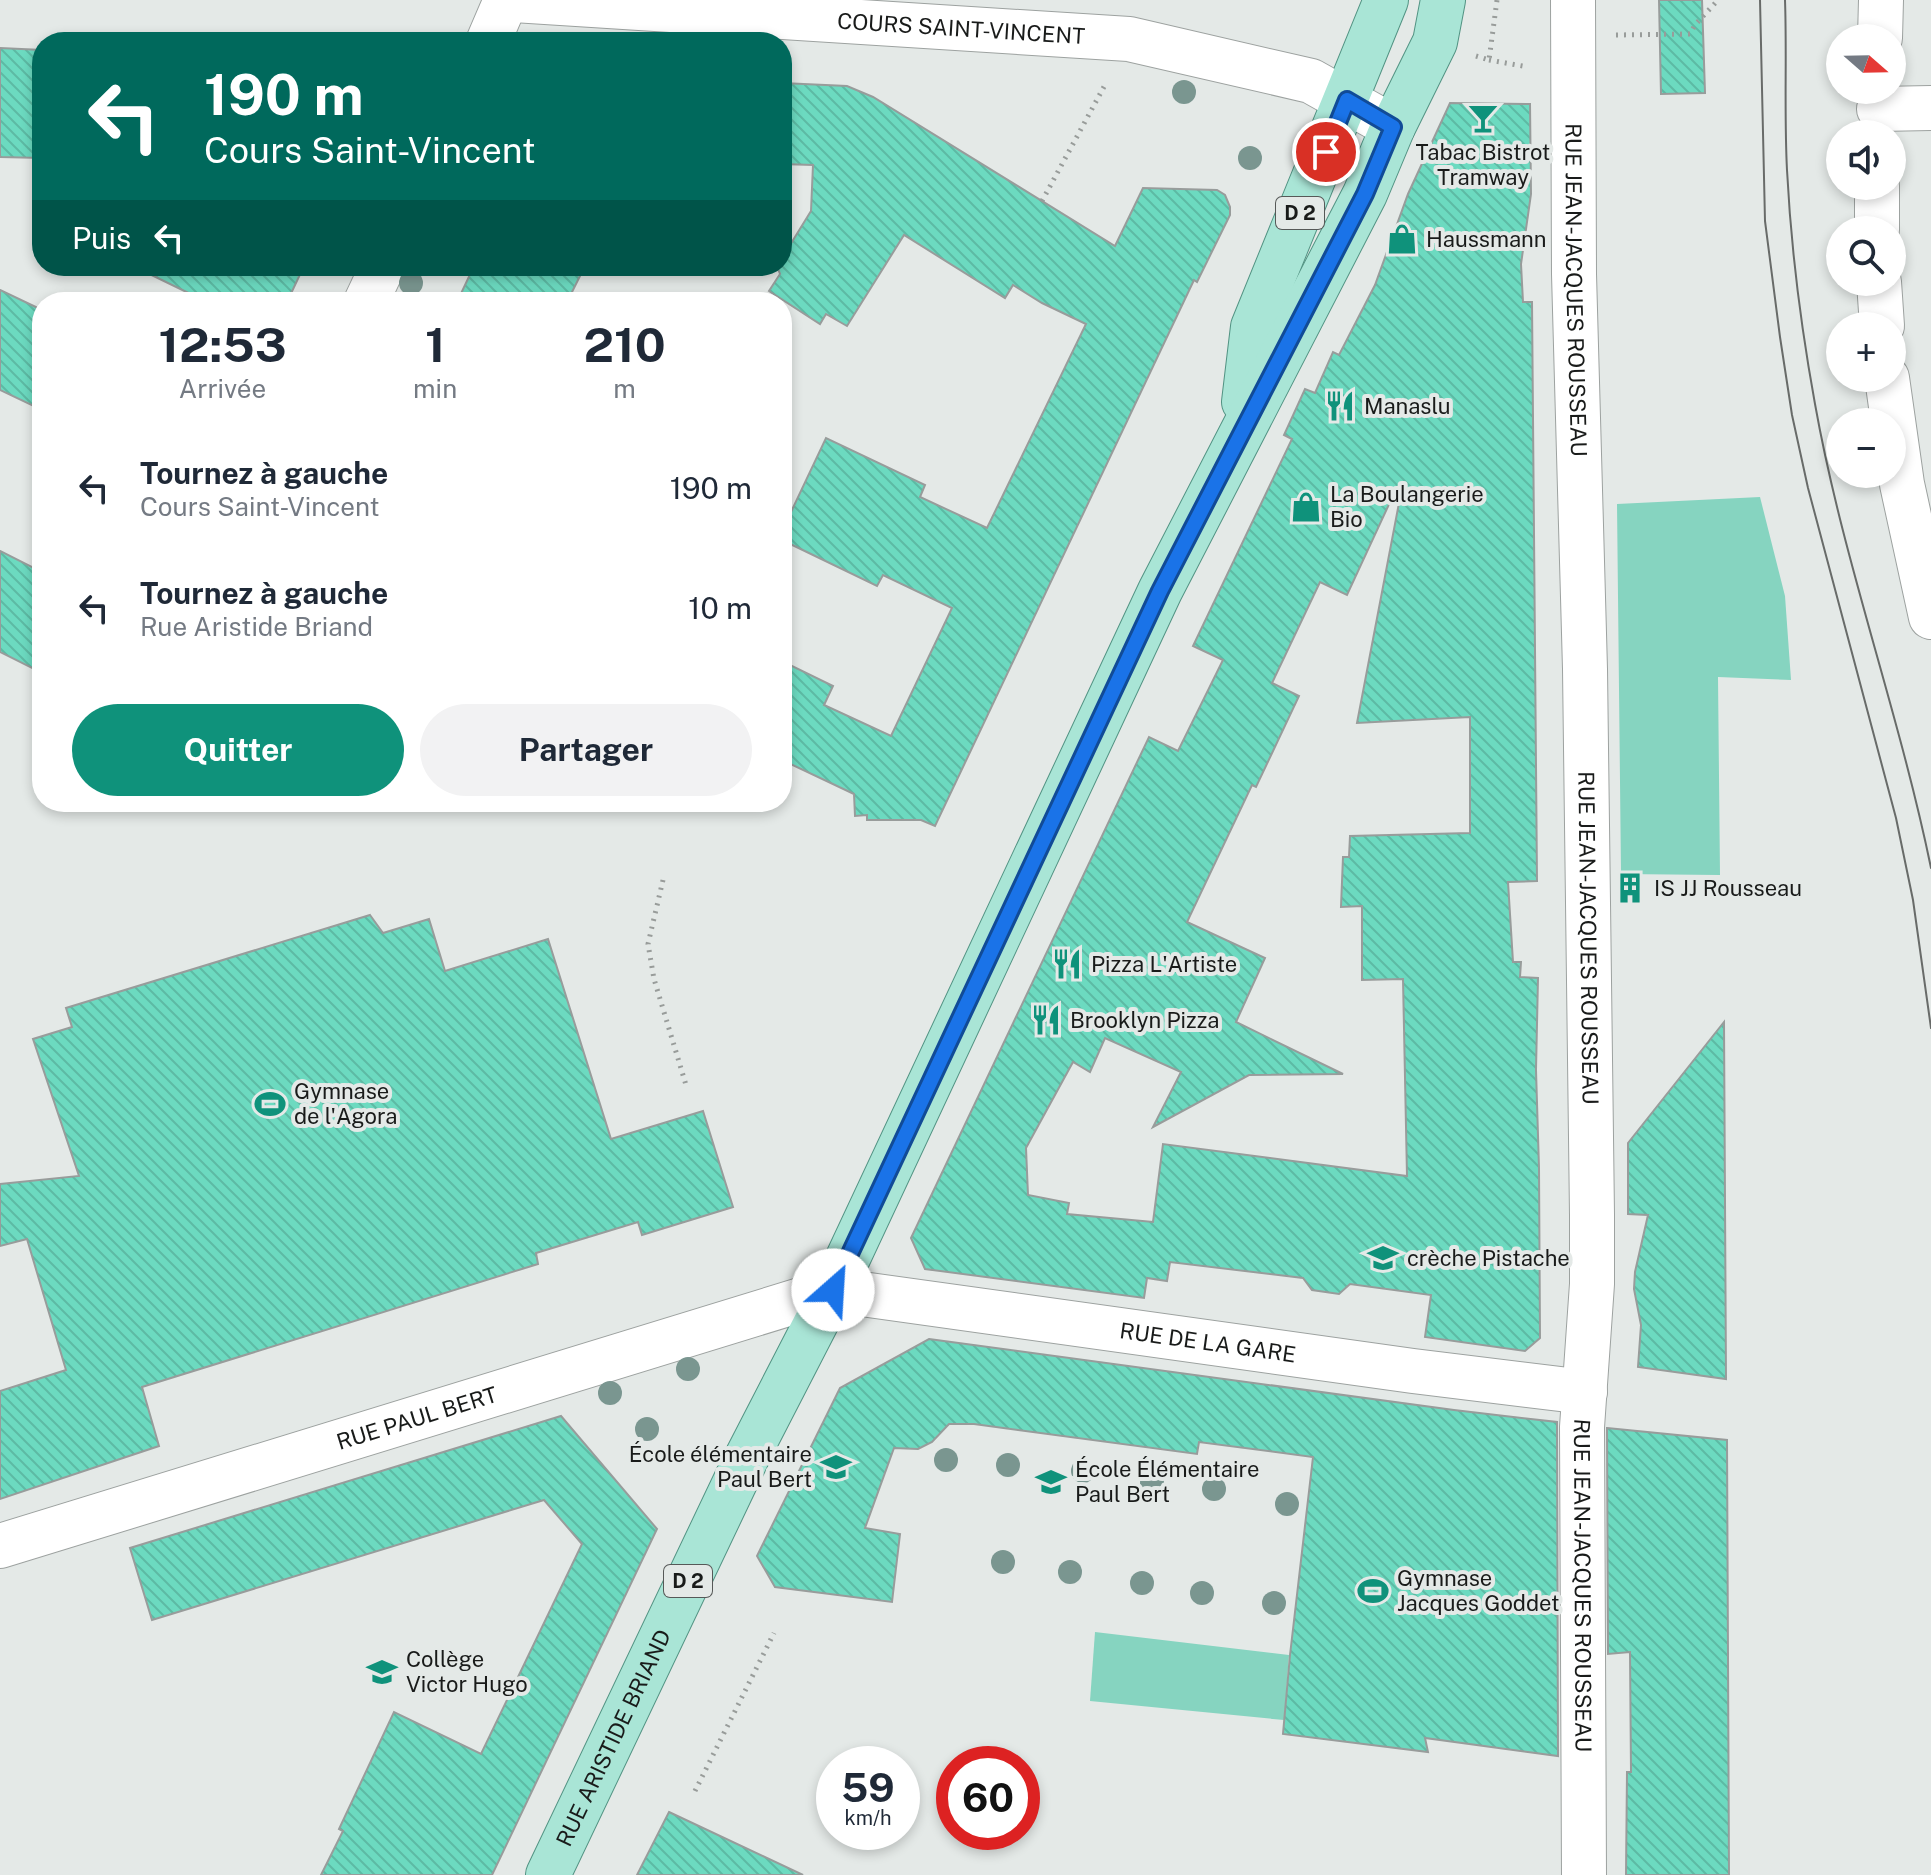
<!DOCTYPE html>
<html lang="fr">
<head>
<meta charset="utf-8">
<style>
  :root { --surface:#fff; --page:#f2f2f3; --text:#1f2937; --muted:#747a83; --accent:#0f927b }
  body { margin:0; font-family:"Public Sans",sans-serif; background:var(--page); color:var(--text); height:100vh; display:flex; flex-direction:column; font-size:30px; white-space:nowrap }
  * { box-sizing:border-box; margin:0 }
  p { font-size:26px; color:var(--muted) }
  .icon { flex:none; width:44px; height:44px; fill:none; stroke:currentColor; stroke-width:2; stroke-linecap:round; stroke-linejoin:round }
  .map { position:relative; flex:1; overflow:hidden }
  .sheet { position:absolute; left:32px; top:292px; width:760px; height:520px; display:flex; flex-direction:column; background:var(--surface); border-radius:32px; box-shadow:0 4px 12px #0003 }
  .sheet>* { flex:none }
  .hud { position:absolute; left:32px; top:32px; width:760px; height:244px; border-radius:32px; box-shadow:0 4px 12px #0003; background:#00695c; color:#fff; overflow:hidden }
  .needle { width:52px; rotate:110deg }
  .controls { position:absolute; left:1826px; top:24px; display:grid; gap:16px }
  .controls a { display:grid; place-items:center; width:80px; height:80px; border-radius:50%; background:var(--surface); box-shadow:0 4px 12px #0003; font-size:40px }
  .speed { position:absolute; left:816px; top:1746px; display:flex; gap:16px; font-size:40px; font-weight:700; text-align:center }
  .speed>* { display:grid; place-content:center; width:104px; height:104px; border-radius:50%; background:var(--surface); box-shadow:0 4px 12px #0003; line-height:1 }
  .speed small { font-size:20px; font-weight:400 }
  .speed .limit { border:12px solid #d22; background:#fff; color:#111 }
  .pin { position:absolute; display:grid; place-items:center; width:68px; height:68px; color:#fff; margin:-34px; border:4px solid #fff; border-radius:50%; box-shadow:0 2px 8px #0007 }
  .me { position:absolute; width:88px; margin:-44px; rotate:26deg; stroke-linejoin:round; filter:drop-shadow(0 0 6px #0008) }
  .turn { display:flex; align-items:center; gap:28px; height:168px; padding:0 40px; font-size:36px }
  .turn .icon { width:104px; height:104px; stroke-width:2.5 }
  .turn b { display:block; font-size:56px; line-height:68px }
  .then { display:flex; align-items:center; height:76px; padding:0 40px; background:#0003; gap:16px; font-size:30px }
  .eta { display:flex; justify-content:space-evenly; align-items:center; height:136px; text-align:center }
  .eta b { font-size:48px; font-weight:700; line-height:56px }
  .action { display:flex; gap:16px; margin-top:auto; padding:16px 40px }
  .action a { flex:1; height:92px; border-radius:48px; background:var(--accent); color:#fff; font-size:32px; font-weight:700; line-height:92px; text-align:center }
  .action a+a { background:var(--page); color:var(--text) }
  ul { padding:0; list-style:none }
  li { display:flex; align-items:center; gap:24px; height:120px; padding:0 40px }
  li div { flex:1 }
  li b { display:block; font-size:30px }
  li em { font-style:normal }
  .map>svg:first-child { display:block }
  .grass { fill:#86d4c0 }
  .building { fill:url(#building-back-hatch); stroke:#989c9b; stroke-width:2; fill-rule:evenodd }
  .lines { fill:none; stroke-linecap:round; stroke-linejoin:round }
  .street-casing { stroke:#9da2a0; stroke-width:46 }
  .secondary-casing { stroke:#9da2a0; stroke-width:46 }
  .primary-casing { stroke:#529383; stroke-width:46 }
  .path { stroke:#989c9a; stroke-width:5; stroke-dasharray:2 6; stroke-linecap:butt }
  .street { stroke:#fff; stroke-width:44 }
  .secondary { stroke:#fff; stroke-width:44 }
  .primary { stroke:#a9e5d6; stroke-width:44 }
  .tram { stroke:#686b69; stroke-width:2 }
  .tree { fill:#7a9690 }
  .route-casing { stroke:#114b97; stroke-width:20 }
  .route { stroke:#1a73e8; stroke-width:14 }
  .labels { text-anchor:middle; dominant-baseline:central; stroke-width:8; stroke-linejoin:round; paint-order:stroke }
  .shield { fill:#e4e9e7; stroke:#565958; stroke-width:2 }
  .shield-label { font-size:20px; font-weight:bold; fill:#191b1a }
  .street-label { font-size:22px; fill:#191b1a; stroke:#e4e9e7 }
  .poi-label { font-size:22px; fill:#191b1a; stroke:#e4e9e7; text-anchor:start }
</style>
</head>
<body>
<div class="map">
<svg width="1931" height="1875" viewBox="0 0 1931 1875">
  <defs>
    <pattern id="building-back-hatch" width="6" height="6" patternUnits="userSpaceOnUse" patternTransform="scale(2)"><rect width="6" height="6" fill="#6cdac0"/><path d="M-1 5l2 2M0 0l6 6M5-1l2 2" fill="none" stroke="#5dbaa4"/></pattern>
  </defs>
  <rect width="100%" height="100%" fill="#e4e9e7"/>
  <g class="grass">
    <polygon points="1760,497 1785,596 1791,680 1718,677 1720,875 1621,874 1617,504"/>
    <polygon points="1095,1632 1289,1655 1284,1720 1090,1701"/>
  </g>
  <g class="building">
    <polygon points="1659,0 1702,0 1705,93 1661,94"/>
    <polygon points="0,48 42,50 42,158 0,157"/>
    <polygon points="782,83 847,86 873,97 1115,246 1143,188 1217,190 1225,195 1230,207 1230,215 1197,282 1194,280 935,826 921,820 867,820 867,815 855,816 854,794 782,760 782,661 833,686 824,705 891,736 952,608 883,575 877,586 782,540 782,531 826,438 925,485 920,497 987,528 1086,324 1042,303 1013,285 1005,298 904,235 847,326 826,314 820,324 769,291 780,274 777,266 782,266 782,258 811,211 813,165 782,164"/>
    <path d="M1450,103L1530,104L1531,194L1521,264L1523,302H1532L1537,881L1508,882L1513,962H1521L1520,977L1538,978L1536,1070L1539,1168L1540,1338L1525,1351L1425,1337L1431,1295L1350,1284L1339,1294L1312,1290L1303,1278L1170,1262L1167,1281L1147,1278L1144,1298L925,1269L911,1238L1149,737L1178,751L1223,660L1193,646L1292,439L1284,435L1305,389L1315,393L1333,352L1339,355L1375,285L1408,194ZM1391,500L1399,503L1357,723L1470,717V833L1350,836L1349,857H1343L1341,907L1362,906V980L1403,979L1407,1176L1163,1144L1153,1222L1067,1214L1069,1203L1028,1195L1026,1148L1073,1062L1090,1072L1105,1038L1181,1072L1153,1127L1249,1075L1343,1074L1236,1022L1265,958L1187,922L1252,785L1256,787L1299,696L1272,683L1320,582L1347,595Z"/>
    <polygon points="133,266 304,266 287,302 207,302"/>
    <polygon points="474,266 585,266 567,302 457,302"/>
    <polygon points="0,290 42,310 42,410 0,390"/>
    <polygon points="0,551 42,572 42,673 0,652"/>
    <polygon points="370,915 383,933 429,919 445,971 548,939 611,1139 703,1111 733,1207 642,1235 638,1222 536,1253 538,1264 142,1387 159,1446 0,1499 0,1391 66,1370 27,1239 0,1246 0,1184 79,1176 33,1039 72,1027 66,1008"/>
    <polygon points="1724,1022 1726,1379 1638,1367 1641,1325 1634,1289 1635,1272 1648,1215 1628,1214 1628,1143"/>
    <polygon points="929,1339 1454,1410 1557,1422 1558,1756 1425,1738 1428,1752 1283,1734 1290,1655 1313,1457 1199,1442 1197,1454 974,1424 949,1424 932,1442 918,1449 894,1448 865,1528 900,1534 892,1602 775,1587 757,1556 840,1388"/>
    <polygon points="561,1416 657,1529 492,1875 321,1875 343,1831 339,1829 394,1712 481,1754 582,1544 544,1500 152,1620 130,1548"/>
    <polygon points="1607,1428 1727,1440 1729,1875 1626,1875 1627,1772 1631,1772 1630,1652 1608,1654"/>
    <polygon points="669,1812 803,1875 637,1875"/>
  </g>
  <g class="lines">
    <g class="street-casing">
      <g id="street">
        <path id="s1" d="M514,0L1129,39L1311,81L1393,127"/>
        <polyline points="1880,38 1881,0"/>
        <polyline points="488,42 506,0"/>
        <polyline points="1879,109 1931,108"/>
        <polyline points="1877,186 1877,230"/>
        <polyline points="1879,282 1882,326"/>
        <polyline points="366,302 383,266"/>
        <polyline points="1887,378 1902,484 1931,617"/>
        <path id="s2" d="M0,1546L833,1290L1413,1371L1585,1392"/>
      </g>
    </g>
    <g class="secondary-casing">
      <g id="secondary">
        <path id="s3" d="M1573,0L1574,274L1585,669L1592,1215V1284L1582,1427L1584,1875"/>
      </g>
    </g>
    <g class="primary-casing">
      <g id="primary">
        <polyline points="1244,402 1253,327 1386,0"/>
        <path id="s4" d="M548,1875L748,1455L833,1290L1160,591L1365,194L1393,127L1435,42L1443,0"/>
      </g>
    </g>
    <g class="path">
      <polyline points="1616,35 1690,34 1695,25 1718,0"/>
      <polyline points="1476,56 1489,60 1497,0"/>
      <polyline points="1489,60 1528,67"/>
      <polyline points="1042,201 1106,83"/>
      <polyline points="663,880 648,944 654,979 686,1085"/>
      <polyline points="695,1791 774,1633"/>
    </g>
    <use href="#street" class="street"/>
    <use href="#secondary" class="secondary"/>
    <use href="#primary" class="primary"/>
    <g class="tram">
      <polyline points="1760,0 1765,221 1780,337 1792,415 1808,488 1896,818 1913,900 1931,1028"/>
      <path d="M1785,0C1787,56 1784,113 1787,170C1791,248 1801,327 1815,404C1843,561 1899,712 1931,868"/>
    </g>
  </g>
  <g class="tree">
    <circle cx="1184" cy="92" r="12"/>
    <circle cx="1250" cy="158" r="12"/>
    <circle cx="411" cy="283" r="12"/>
    <circle cx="688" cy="1369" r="12"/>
    <circle cx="610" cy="1393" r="12"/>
    <circle cx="647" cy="1429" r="12"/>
    <circle cx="946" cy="1460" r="12"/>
    <circle cx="1008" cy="1465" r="12"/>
    <circle cx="1083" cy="1471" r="12"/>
    <circle cx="1152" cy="1483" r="12"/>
    <circle cx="1214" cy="1489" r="12"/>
    <circle cx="1287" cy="1504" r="12"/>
    <circle cx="1003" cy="1562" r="12"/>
    <circle cx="1070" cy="1572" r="12"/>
    <circle cx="1142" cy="1583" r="12"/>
    <circle cx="1202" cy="1593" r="12"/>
    <circle cx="1274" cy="1603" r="12"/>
  </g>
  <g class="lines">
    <g class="route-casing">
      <polyline id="route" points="833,1290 1160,591 1365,194 1393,127 1347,100 1326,152"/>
    </g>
    <use href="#route" class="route"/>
  </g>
  <defs>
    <g id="bar-bare" transform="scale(2.4)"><path d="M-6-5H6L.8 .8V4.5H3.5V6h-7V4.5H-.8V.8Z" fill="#0f927b" stroke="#e4e9e7" stroke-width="2.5" paint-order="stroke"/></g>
    <g id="shop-bare" transform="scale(2.4)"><path d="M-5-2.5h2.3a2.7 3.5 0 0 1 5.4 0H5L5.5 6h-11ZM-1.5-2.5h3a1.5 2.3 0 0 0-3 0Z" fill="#0f927b" stroke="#e4e9e7" stroke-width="2.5" paint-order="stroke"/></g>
    <g id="restaurant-bare" transform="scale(2.4)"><path d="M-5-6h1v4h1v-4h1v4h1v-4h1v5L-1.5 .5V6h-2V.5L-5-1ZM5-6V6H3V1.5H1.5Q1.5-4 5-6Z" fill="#0f927b" stroke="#e4e9e7" stroke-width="2.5" paint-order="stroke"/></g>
    <g id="building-bare" transform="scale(2.4)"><path d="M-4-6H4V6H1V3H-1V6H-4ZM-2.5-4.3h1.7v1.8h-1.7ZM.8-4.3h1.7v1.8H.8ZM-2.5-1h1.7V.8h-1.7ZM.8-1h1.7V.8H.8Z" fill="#0f927b" stroke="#e4e9e7" stroke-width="2.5" paint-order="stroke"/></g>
    <g id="stadium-bare" transform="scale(2.4)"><path d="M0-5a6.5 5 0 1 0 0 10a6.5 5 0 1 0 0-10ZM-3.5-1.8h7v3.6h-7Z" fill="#0f927b" stroke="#e4e9e7" stroke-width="2.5" paint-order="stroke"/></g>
    <g id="school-bare" transform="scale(2.4)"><path d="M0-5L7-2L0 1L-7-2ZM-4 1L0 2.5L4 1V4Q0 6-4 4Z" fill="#0f927b" stroke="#e4e9e7" stroke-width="2.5" paint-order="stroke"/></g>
  </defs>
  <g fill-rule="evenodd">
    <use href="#bar-bare" x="1483" y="118"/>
    <use href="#shop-bare" x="1402" y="239"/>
    <use href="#restaurant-bare" x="1340" y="406"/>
    <use href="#shop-bare" x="1306" y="507"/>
    <use href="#building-bare" x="1630" y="888"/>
    <use href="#restaurant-bare" x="1067" y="964"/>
    <use href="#restaurant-bare" x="1046" y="1020"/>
    <use href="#stadium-bare" x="270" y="1104"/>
    <use href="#school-bare" x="1383" y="1258"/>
    <use href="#school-bare" x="836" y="1467"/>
    <use href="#school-bare" x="1051" y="1482"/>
    <use href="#stadium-bare" x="1373" y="1591"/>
    <use href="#school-bare" x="382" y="1672"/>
  </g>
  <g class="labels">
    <g class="shield">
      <rect x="1276" y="197" width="48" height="32" rx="6"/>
      <rect x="664" y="1565" width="48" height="32" rx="6"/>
    </g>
    <g class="shield-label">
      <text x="1300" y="213">D 2</text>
      <text x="688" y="1581">D 2</text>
    </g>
    <g class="street-label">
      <text stroke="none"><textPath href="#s1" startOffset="448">COURS SAINT-VINCENT</textPath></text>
      <text stroke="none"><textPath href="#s3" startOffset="290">RUE JEAN-JACQUES ROUSSEAU</textPath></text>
      <text stroke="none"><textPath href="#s3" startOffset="938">RUE JEAN-JACQUES ROUSSEAU</textPath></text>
      <text stroke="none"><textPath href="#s2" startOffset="1250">RUE DE LA GARE</textPath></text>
      <text stroke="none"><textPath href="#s2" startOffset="436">RUE PAUL BERT</textPath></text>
      <text stroke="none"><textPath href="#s3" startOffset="1586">RUE JEAN-JACQUES ROUSSEAU</textPath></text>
      <text stroke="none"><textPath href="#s4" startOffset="152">RUE ARISTIDE BRIAND</textPath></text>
    </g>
    <g class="poi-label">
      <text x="1483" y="152" text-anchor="middle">Tabac Bistrot<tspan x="1483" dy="25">Tramway</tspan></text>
      <text x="1426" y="239">Haussmann</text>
      <text x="1364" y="406">Manaslu</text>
      <text x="1330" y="494">La Boulangerie<tspan x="1330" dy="25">Bio</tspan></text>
      <text x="1654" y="888">IS JJ Rousseau</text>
      <text x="1091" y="964">Pizza L'Artiste</text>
      <text x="1070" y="1020">Brooklyn Pizza</text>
      <text x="294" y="1091">Gymnase<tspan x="294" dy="25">de l'Agora</tspan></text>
      <text x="1407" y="1258">crèche Pistache</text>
      <text x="812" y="1454" text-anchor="end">École élémentaire<tspan x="812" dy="25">Paul Bert</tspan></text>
      <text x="1075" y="1469">École Élémentaire<tspan x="1075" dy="25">Paul Bert</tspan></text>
      <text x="1397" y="1578">Gymnase<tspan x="1397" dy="25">Jacques Goddet</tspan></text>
      <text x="406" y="1659">Collège<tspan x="406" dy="25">Victor Hugo</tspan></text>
    </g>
  </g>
</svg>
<div class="controls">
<a><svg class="needle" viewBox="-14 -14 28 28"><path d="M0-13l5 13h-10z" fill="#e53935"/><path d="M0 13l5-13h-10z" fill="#747a83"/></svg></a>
<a><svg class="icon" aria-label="sound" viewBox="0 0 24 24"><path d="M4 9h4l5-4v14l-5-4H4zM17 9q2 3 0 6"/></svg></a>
<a><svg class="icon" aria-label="search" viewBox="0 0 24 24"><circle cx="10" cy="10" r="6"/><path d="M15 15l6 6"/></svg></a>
<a>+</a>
<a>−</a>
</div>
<div class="speed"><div>59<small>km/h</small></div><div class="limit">60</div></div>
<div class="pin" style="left:1326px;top:152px;background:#d93025"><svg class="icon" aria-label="arrive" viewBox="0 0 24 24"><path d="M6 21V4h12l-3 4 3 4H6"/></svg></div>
<svg class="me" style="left:833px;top:1290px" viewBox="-20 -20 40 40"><circle r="19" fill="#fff"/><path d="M0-13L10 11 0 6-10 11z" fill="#1a73e8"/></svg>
<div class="hud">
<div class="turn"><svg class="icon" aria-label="left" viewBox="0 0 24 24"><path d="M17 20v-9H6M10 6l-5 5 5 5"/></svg><div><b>190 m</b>Cours Saint-Vincent</div></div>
<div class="then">Puis<svg class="icon" aria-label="left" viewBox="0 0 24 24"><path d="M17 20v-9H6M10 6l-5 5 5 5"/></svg></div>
</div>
<section class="sheet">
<div class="eta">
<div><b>12:53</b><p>Arrivée</p></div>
<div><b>1</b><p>min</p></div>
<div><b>210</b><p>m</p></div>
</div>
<ul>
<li><svg class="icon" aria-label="left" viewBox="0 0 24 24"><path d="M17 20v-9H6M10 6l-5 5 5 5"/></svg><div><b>Tournez à gauche</b><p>Cours Saint-Vincent</p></div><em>190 m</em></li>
<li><svg class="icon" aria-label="left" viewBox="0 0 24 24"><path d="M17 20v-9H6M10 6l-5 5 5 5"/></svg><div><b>Tournez à gauche</b><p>Rue Aristide Briand</p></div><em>10 m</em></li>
</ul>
<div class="action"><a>Quitter</a><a>Partager</a></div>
</section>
</div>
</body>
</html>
